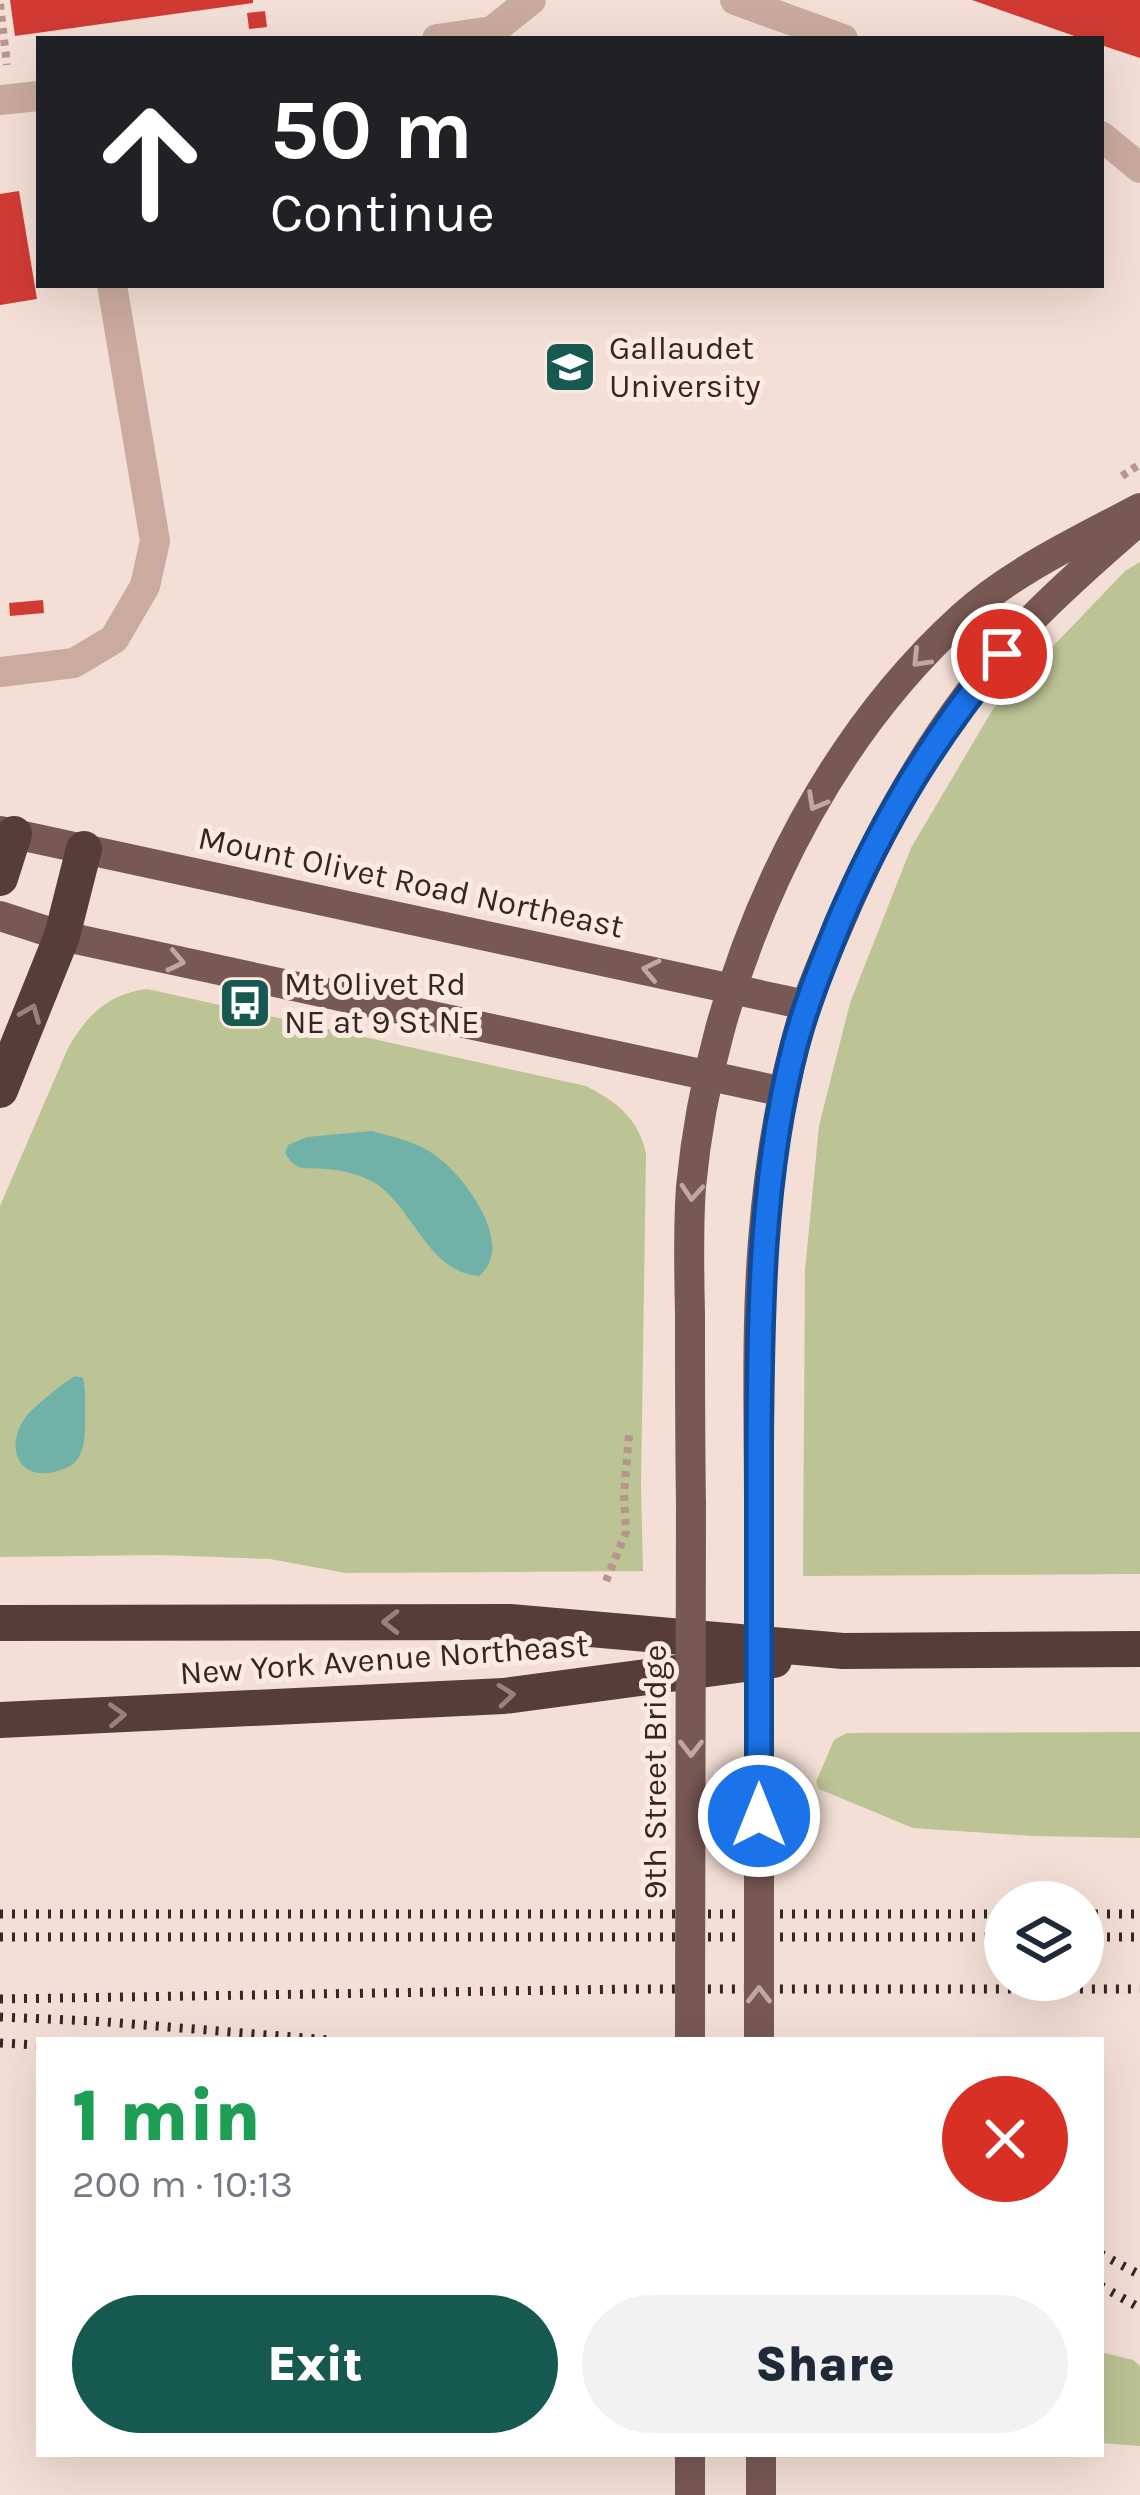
<!DOCTYPE html>
<html lang="en">
<head>
<meta charset="utf-8">
<style>
  :root { --surface:#fff; --page:#f2f2f3; --text:#1f2937; --muted:#747a83; --accent:#165950 }
  body { margin:0; font-family:Karla,sans-serif; background:var(--page); color:var(--text); height:100vh; display:flex; flex-direction:column; font-size:45px; white-space:nowrap }
  * { box-sizing:border-box; margin:0 }
  p { font-size:39px; color:var(--muted) }
  .icon { flex:none; width:66px; height:66px; fill:none; stroke:currentColor; stroke-width:2; stroke-linecap:round; stroke-linejoin:round }
  .map { position:relative; flex:1; overflow:hidden }
  .details { position:absolute; left:36px; top:2037px; width:1068px; height:420px; display:flex; flex-direction:column; background:var(--surface); border-radius:0px; box-shadow:0 12px 48px #0002 }
  .details>* { flex:none }
  .hud { position:absolute; left:36px; top:36px; width:1068px; height:252px; border-radius:0px; box-shadow:0 12px 48px #0002; background:#202124; color:#fff; overflow:hidden }
  .buttons { position:absolute; left:984px; top:1881px; display:grid; gap:24px }
  .buttons a { display:grid; place-items:center; width:120px; height:120px; border-radius:50%; background:var(--surface); box-shadow:0 12px 48px #0002; font-size:60px }
  .pin { position:absolute; display:grid; place-items:center; width:102px; height:102px; color:#fff; margin:-51px; border:6px solid #fff; border-radius:50%; box-shadow:0 3px 12px #0007 }
  .me { position:absolute; width:132px; margin:-66px; rotate:0deg; stroke-linejoin:round; filter:drop-shadow(0 0 9px #0008) }
  .turn { display:flex; align-items:center; gap:42px; height:252px; padding:0 36px; font-size:54px }
  .turn .icon { width:156px; height:156px; stroke-width:2.5 }
  .turn b { display:block; font-size:84px; line-height:102px }
  .round { display:grid; place-items:center; flex:none; width:126px; height:126px; border-radius:63px; background:var(--page) }
  .head { display:flex; align-items:center; justify-content:space-between; height:204px; padding:0 36px }
  h1 { font-size:72px; font-weight:800; line-height:90px; color:#1e9e55 }
  .button { display:flex; gap:24px; margin-top:auto; padding:24px 36px }
  .button a { flex:1; height:138px; border-radius:72px; background:var(--accent); color:#fff; font-size:48px; font-weight:800; line-height:138px; text-align:center }
  .button a+a { background:var(--page); color:var(--text) }
  .map>svg:first-child { display:block }
  .green { fill:#bcc394 }
  .water { fill:#71b2a8 }
  .building { fill:#d13b34 }
  .lines { fill:none; stroke-linecap:round; stroke-linejoin:round }
  .path { stroke:#b7958a; stroke-width:8; stroke-dasharray:6 6; stroke-linecap:butt }
  .minor { stroke:#cbaba0; stroke-width:30 }
  .major { stroke:#785853; stroke-width:30 }
  .highway { stroke:#563d3a; stroke-width:36 }
  .rail { stroke:#352624; stroke-width:9; stroke-dasharray:3 9; stroke-linecap:butt }
  .major-bridge { stroke:#785853; stroke-width:30 }
  .oneway { stroke:#c0a8a1 }
  .oneway2 { stroke:#98827d }
  .route-casing { stroke:#114b97; stroke-width:30 }
  .route { stroke:#1a73e8; stroke-width:21 }
  .labels { text-anchor:middle; dominant-baseline:central; stroke-width:10; stroke-linejoin:round; paint-order:stroke }
  .poi-label { font-size:33px; fill:#352624; stroke:#faeae1; text-anchor:start }
  .street-label { font-size:33px; fill:#352624; stroke:#faeae1 }
</style>
</head>
<body>
<div class="map">
<svg width="1140" height="2495" viewBox="0 0 1140 2495">
  <rect width="100%" height="100%" fill="#f3dfd5"/>
  <g class="green">
    <polygon points="1140,562 1140,1574 803,1576 805,1270 819,1126 850,1003 911,848 993,709 1125,571"/>
    <path d="M147,989L586,1086C617,1102 638,1118 646,1153L641,1486L643,1571L346,1573L270,1559L160,1555L0,1557V1206L68,1048C87,1015 108,994 147,989Z"/>
    <polygon points="1140,1732 1140,1838 1034,1836 913,1828 819,1789 816,1782 834,1740 847,1733"/>
    <polygon points="1101,2352 1133,2360 1140,2366 1140,2446 1101,2443"/>
  </g>
  <g class="water">
    <path d="M372,1131C394,1137 417,1142 435,1155C464,1175 517,1246 479,1276C429,1272 414,1211 378,1185C364,1175 342,1170 325,1169C305,1167 297,1173 285,1153L288,1145L307,1137Z"/>
    <path d="M75,1376L83,1378C86,1390 85,1402 85,1415C85,1429 86,1448 77,1460C72,1466 68,1467 61,1470C21,1484 3,1450 25,1418C32,1408 63,1383 75,1376Z"/>
  </g>
  <g class="building">
    <polygon points="10,0 253,0 253,3 15,36"/>
    <polygon points="972,0 1140,0 1140,58 1101,45 1101,39 1083,39"/>
    <polygon points="265,11 267,27 249,29 247,13"/>
    <polygon points="19,191 37,299 0,305 0,194"/>
    <polygon points="43,600 44,613 10,616 9,603"/>
  </g>
  <g class="lines">
    <g class="path">
      <polyline points="0,4 7,65"/>
      <polyline points="1122,476 1140,464"/>
      <polyline points="606,1581 626,1532 624,1494 629,1434"/>
    </g>
    <g class="minor">
      <polyline points="735,0 843,39"/>
      <polyline points="437,39 492,31 531,0"/>
      <polyline points="0,100 39,96"/>
      <polyline points="1101,136 1140,168"/>
      <polyline points="0,672 74,663 114,639 145,586 155,541 112,285"/>
    </g>
    <g class="major">
      <polyline points="0,831 806,1005"/>
      <polyline points="0,916 62,936 784,1092"/>
      <path d="M691,1505C690,1441 690,1378 690,1314C689,1272 688,1229 691,1187C710,981 807,758 962,617C1013,571 1080,540 1140,508"/>
      <path d="M759,1505C759,1417 756,1329 763,1241C769,1163 782,1084 805,1009C814,980 827,952 839,924C885,815 945,713 1026,625C1060,590 1096,558 1133,526"/>
      <polyline points="761,2454 761,2495"/>
      <polyline points="690,2495 690,2454"/>
    </g>
    <g class="highway">
      <polyline points="0,878 14,834"/>
      <polyline points="0,1090 62,936 84,849"/>
      <polyline points="0,1623 510,1622 843,1651 1140,1649"/>
      <polyline points="0,1720 504,1696 774,1660"/>
    </g>
    <g class="rail">
      <polyline points="0,1914 1005,1914"/>
      <polyline points="1083,1914 1140,1914"/>
      <polyline points="0,1937 1005,1937"/>
      <polyline points="1083,1937 1140,1937"/>
      <polyline points="0,1999 629,1989 1140,1989"/>
      <polyline points="0,2017 94,2021 330,2040"/>
      <polyline points="0,2043 39,2045"/>
      <polyline points="1101,2254 1140,2275"/>
      <polyline points="1101,2286 1140,2308"/>
    </g>
    <g class="major-bridge">
      <polyline points="759,1505 759,2040"/>
      <polyline points="690,2040 691,1505"/>
    </g>
  </g>
  <defs><path id="oneway-chevron" d="M-2-3.5L2.5 0L-2 3.5" fill="none" stroke-width="1.6" stroke-linecap="round" stroke-linejoin="round" transform="scale(3)"/></defs>
  <g class="oneway">
    <use href="#oneway-chevron" transform="translate(920 659) rotate(134)"/>
    <use href="#oneway-chevron" transform="translate(816 802) rotate(119)"/>
    <use href="#oneway-chevron" transform="translate(176 961) rotate(12)"/>
    <use href="#oneway-chevron" transform="translate(651 970) rotate(-168)"/>
    <use href="#oneway-chevron" transform="translate(692 1192) rotate(94)"/>
    <use href="#oneway-chevron" transform="translate(691 1748) rotate(90)"/>
    <use href="#oneway-chevron" transform="translate(759 1995) rotate(-90)"/>
  </g>
  <g class="oneway2">
    <use href="#oneway-chevron" transform="translate(31 1013) rotate(-68)"/>
    <use href="#oneway-chevron" transform="translate(391 1622) rotate(-180)"/>
    <use href="#oneway-chevron" transform="translate(506 1695) rotate(-6)"/>
    <use href="#oneway-chevron" transform="translate(117 1715) rotate(-3)"/>
  </g>
  <g class="lines">
    <g class="route-casing">
      <path id="route" d="M759,1816C759,1692 758,1568 759,1443C760,1309 761,1176 795,1045C806,1004 822,965 838,925C882,822 931,741 1002,654"/>
    </g>
    <use href="#route" class="route"/>
  </g>
  <defs>
    <g id="university-square" transform="scale(2.7)"><rect x="-9" y="-9" width="18" height="18" rx="4" fill="#165950" stroke="#faeae1"/><path d="M0-5L7-2L0 1L-7-2ZM-4 1L0 2.5L4 1V4Q0 6-4 4Z" fill="#fff"/></g>
    <g id="bus-square" transform="scale(2.7)"><rect x="-9" y="-9" width="18" height="18" rx="4" fill="#165950" stroke="#faeae1"/><path d="M-5-6H5V4H4V6H2V4H-2V6H-4V4H-5ZM-3.5-4V0h7V-4ZM-3.5 1.2v1.5H-2V1.2ZM2 1.2v1.5H3.5V1.2Z" fill="#fff"/></g>
  </defs>
  <g fill-rule="evenodd">
    <use href="#university-square" x="570" y="367"/>
    <use href="#bus-square" x="245" y="1003"/>
  </g>
  <g class="labels">
    <g class="poi-label">
      <text x="609" y="348">Gallaudet<tspan x="609" dy="38">University</tspan></text>
      <text x="284" y="984">Mt Olivet Rd<tspan x="284" dy="38">NE at 9 St NE</tspan></text>
    </g>
    <g class="street-label">
      <text transform="translate(411 882) rotate(12)">Mount Olivet Road Northeast</text>
      <text transform="translate(384 1659) rotate(-4)">New York Avenue Northeast</text>
      <text transform="translate(655 1772) rotate(-90)">9th Street Bridge</text>
    </g>
  </g>
</svg>
<div class="buttons">
<a><svg class="icon" aria-label="layers" viewBox="0 0 24 24"><path d="M12 4l9 5-9 5-9-5zM3 14l9 5 9-5"/></svg></a>
</div>
<div class="pin" style="left:1002px;top:654px;background:#d93025"><svg class="icon" aria-label="arrive" viewBox="0 0 24 24"><path d="M6 21V4h12l-3 4 3 4H6"/></svg></div>
<svg class="me" style="left:759px;top:1816px" viewBox="-20 -20 40 40"><circle r="17" fill="#1a73e8" stroke="#fff" stroke-width="3"/><path d="M0-11L8 9 0 5-8 9z" fill="#fff"/></svg>
<div class="hud">
<div class="turn"><svg class="icon" aria-label="ahead" viewBox="0 0 24 24"><path d="M12 20V5M6 11l6-6 6 6"/></svg><div><b>50 m</b>Continue</div></div>
</div>
<section class="details">
<div class="head"><div><h1>1 min</h1><p>200 m · 10:13</p></div><a class="round" style="background:#d93025;color:#fff"><svg class="icon" aria-label="close" viewBox="0 0 24 24"><path d="M6 6l12 12M18 6L6 18"/></svg></a></div>
<div class="button"><a>Exit</a><a>Share</a></div>
</section>
</div>
</body>
</html>
